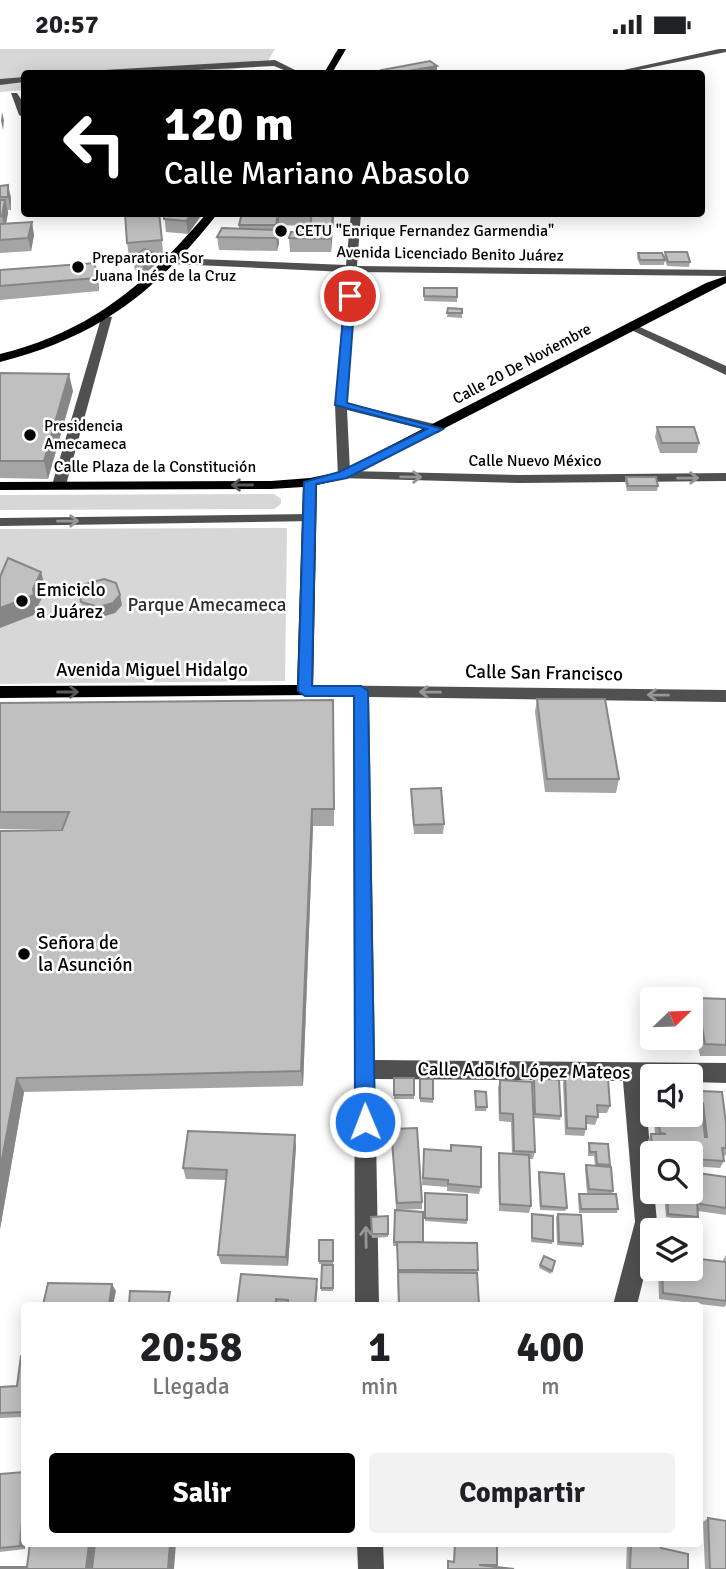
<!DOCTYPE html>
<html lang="es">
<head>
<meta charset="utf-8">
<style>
  :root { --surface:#fff; --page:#f2f2f2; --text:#202124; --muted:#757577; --accent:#000 }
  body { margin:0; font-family:Signika,sans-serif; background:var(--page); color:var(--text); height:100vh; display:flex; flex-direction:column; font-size:26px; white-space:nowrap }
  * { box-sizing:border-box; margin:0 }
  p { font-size:23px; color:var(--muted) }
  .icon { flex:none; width:38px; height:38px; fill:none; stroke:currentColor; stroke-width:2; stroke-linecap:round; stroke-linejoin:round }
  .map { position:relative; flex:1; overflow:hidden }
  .side { position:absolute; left:21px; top:1253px; width:682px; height:245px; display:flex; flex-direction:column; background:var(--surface); border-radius:7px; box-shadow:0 4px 18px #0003 }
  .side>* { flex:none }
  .hud { position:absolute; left:21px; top:21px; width:684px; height:147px; border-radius:7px; box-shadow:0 4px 18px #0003; background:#000; color:#fff; overflow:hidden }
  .needle { width:46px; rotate:67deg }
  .fabs { position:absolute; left:640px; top:938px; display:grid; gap:14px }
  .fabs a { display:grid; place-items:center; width:63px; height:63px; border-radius:7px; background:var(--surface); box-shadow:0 4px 18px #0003; font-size:35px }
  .pin { position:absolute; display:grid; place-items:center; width:60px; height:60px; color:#fff; margin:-30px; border:4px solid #fff; border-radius:50%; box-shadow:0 2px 7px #0007 }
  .me { position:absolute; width:77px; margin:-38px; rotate:359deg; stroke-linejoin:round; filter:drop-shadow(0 0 5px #0008) }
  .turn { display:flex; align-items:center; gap:24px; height:147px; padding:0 28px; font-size:32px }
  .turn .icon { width:91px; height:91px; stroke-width:2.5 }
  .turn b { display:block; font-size:49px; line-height:60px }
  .eta { display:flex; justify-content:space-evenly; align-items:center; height:119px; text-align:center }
  .eta b { font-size:42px; font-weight:700; line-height:49px }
  .button { display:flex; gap:14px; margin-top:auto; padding:14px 28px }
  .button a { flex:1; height:80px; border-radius:7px; background:var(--accent); color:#fff; font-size:28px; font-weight:700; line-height:80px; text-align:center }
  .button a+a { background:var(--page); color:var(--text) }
  .status { display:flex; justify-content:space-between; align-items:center; height:49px; padding:0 35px; background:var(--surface); direction:ltr }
  .status svg { height:19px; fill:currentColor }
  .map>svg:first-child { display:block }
  .green { fill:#d7d7d7 }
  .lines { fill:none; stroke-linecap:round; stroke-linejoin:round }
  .minor { fill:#505050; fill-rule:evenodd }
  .major { fill:#000; fill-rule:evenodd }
  .wall { fill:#a5a5a5 }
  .shaded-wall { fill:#868686 }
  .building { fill:#c0c0c0; stroke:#868686; stroke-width:2; fill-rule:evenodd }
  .oneway { stroke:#969696 }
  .oneway2 { stroke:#595959 }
  .route { fill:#1a73e8; stroke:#114b97; stroke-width:2 }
  .poi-dot { fill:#000; stroke:#fff; stroke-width:2.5 }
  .labels { text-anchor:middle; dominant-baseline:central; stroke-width:5; stroke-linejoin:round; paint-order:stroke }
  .far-poi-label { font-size:16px; fill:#000; stroke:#fff; text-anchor:start }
  .far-street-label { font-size:16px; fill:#000; stroke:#fff }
  .poi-label { font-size:19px; fill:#000; stroke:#fff; text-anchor:start }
  .park-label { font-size:19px; fill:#2e2e2e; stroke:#fff }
  .street-label { font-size:19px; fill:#000; stroke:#fff }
</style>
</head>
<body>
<div class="status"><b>20:57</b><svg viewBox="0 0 49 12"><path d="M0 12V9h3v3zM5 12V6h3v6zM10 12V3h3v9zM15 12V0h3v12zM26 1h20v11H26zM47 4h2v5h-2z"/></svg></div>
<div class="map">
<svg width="726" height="1520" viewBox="0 0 726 1520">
  <rect width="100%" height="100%" fill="#fff"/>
  <g class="green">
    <polygon points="0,0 275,0 269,10 270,15 208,24 24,24 24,41 0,43"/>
    <polygon points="274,445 281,450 281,455 274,460 0,461 0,446"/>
    <polygon points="287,479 285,632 0,635 0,480"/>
  </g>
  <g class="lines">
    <g class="minor">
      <polygon points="719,0 726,0 726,3 624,24 610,24"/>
      <polygon points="275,11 301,24 291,24 274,17 139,24 100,24 104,21"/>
      <polygon points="24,28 24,33 0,36 0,30"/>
      <polygon points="11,44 17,44 24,55 24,69 19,66"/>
      <polygon points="351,164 361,164 357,217 726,221 726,227 357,223 347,354 443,377 444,380 438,384 347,361 350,422 519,426 726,424 726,432 519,434 338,429 335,356 346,223 173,215 168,212 173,209 346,216"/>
      <polygon points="102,266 112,268 66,436 64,439 54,439 52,436"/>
      <polygon points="631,274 726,317 726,326 627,279 627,275"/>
      <polygon points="309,465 314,466 314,472 0,477 0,469"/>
      <polygon points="305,636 726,641 726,653 369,648 375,1011 726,1014 726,1034 691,1033 691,1027 653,1027 653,1033 644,1033 657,1173 655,1181 653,1181 653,1191 637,1256 613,1256 635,1173 623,1032 375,1030 379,1256 355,1256 353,648 299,646 297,642 299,638"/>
      <polygon points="357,1494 383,1494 384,1520 358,1520"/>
    </g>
    <g class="major">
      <polygon points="338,0 346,0 332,24 324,24"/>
      <path d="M207,164H218C156,243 98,288 0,313V305C92,282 146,235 207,164Z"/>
      <polygon points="726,227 726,234 348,429 317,436 313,642 311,646 0,649 0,637 297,636 303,438 271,440 0,441 0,433 271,432 310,429 339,423 706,234"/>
    </g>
  </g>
  <g class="wall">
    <polygon points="8,136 11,149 11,161 8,161 8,164 6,174 34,186 31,202 0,204 0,137"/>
    <polygon points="125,164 160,164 163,204 153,205 155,216 144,225 135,222 133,209 136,206 129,207 127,194"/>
    <polygon points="164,164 203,164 188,185 166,183"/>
    <polygon points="242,164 334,164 331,203 290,203 289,189 309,183 310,177 279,176 278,181 279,194 277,202 219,201 217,188 239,180 239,176"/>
    <polygon points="665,203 690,213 689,218 667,217 664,208"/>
    <polygon points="638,204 665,211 664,216 640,216 637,209"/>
    <polygon points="95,214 99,242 0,251 0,221"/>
    <polygon points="424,239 457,248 457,253 424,252"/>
    <polygon points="448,259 462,260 462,269 447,268"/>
    <polygon points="0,324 73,342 48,430 0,429"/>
    <polygon points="657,378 699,394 697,404 660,404 655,388"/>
    <polygon points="626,428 658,437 657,442 627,442 625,433"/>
    <polygon points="79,544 122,556 115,564 101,568 84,563"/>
    <polygon points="537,650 619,730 616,744 545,743 535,663"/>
    <polygon points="0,654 334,668 334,777 313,777 303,1037 24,1043 0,1180 0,782 62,781 63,780 0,780"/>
    <polygon points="411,740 444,775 443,785 414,785 411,750"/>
    <polygon points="697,949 726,950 726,1007 700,1007 691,962"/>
    <polygon points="565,1026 610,1057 607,1064 598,1064 598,1068 595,1076 586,1075 586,1080 584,1087 565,1086 563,1034"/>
    <rect x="394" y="1029" width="20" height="21"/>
    <polygon points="534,1029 561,1067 560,1071 534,1069 533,1034"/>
    <polygon points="420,1030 433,1050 433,1054 420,1053"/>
    <polygon points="500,1031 535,1103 533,1110 529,1110 531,1157 529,1164 499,1162 498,1112 499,1104 512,1105 511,1073 499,1072 498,1039"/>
    <polygon points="475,1042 487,1058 486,1062 475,1062"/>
    <polygon points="701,1042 726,1074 726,1105 725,1107 723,1107 724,1112 720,1119 691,1117 691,1104 653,1104 653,1115 649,1115 647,1093 651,1085 655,1085 654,1066 691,1066"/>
    <polygon points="391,1080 422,1153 422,1160 396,1161"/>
    <polygon points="589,1094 610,1116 609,1117 613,1142 612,1145 618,1160 617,1164 579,1164 578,1148 579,1145 600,1145 587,1144 585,1120 586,1116 595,1117 594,1107 588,1107 588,1098"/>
    <polygon points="451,1096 481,1138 479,1145 447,1142 447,1138 422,1136 424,1100 450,1102"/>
    <polygon points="296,1097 288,1217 221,1215 218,1206 226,1131 186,1130 183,1119"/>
    <polygon points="539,1123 567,1159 565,1162 540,1161 538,1127"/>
    <polygon points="691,1123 726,1128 726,1166 698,1162 698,1168 696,1172 666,1168 664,1143 691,1143"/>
    <polygon points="425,1144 467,1171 467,1175 425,1172"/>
    <polygon points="395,1161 423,1193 478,1221 477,1225 398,1256 397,1197 393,1197"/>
    <polygon points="532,1165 553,1192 552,1195 531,1193 531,1168"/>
    <polygon points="558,1165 583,1195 582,1198 557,1196 556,1168"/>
    <polygon points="388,1167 388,1188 372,1189 371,1168"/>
    <rect x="319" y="1191" width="14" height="24"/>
    <polygon points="726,1206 726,1256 724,1258 659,1250 658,1220 691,1220 722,1213"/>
    <polygon points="544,1207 555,1212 551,1225 539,1219"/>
    <polygon points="322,1216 333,1216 333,1242 321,1242"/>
    <polygon points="318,1236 316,1256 237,1256"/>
    <polygon points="24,1307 24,1368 0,1369 0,1338 17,1337"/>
    <polygon points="0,1425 24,1494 25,1494 25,1500 0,1503"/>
    <polygon points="708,1469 726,1520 705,1520 703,1473"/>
    <polygon points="224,1494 267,1494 226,1498"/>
    <polygon points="627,1494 661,1494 661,1499 688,1520 626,1520"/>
  </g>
  <g class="shaded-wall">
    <polygon points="437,17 437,24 397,24"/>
    <polygon points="2,63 4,71 3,81 1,72"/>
    <polygon points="8,136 11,149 11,161 8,148"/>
    <polygon points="5,151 8,164 5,180 2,167"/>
    <polygon points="192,164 203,164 188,185 186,172"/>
    <polygon points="279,164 279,176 277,184 278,181 279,194 277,202 276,176"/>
    <polygon points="333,164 334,164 334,169 331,203 331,190"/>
    <polygon points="32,173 34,186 31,202 28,189"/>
    <polygon points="153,203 155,216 144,225 142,211"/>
    <polygon points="95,214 98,227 99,242 96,229"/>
    <polygon points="69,325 73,342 48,430 44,412"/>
    <polygon points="41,523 46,541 38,557 39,564 0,579 0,559 33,540"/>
    <polygon points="120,546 122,556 115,564 101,568 99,558"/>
    <polygon points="312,760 313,777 303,1037 301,1022"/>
    <polygon points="17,1029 24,1043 0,1180 0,1121"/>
    <polygon points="295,1086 296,1097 288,1217 286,1208"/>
    <polygon points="112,1235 116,1242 113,1256 109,1256"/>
    <polygon points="24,1448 24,1494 25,1494 25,1500 20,1497"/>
    <polygon points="89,1494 97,1494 95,1520 86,1520"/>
    <polygon points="170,1494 176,1494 174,1520 168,1520"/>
  </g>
  <g class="building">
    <polygon points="430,12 437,17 397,24 387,24 382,21"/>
    <polygon points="8,136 8,148 0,148 0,137"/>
    <polygon points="0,151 5,151 2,167 0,167"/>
    <polygon points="125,164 159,164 162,191 127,194"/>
    <polygon points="164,164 192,164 186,172 164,170"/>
    <polygon points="242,164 278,164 276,176 239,176"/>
    <polygon points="312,164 333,164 331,190 289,189 291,183 309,183"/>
    <polygon points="32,173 28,189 0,191 0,175"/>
    <polygon points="222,179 278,181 276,189 217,188"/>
    <polygon points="144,200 153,203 142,211 133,209"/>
    <polygon points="665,203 687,203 690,213 668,213"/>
    <polygon points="638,204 662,204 665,211 640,211"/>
    <polygon points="95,214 96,229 0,237 0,221"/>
    <polygon points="424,239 457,239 457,248 424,247"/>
    <polygon points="448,259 462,260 462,264 447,264"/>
    <polygon points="0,324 69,325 44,412 0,412"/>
    <polygon points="657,378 694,378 699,394 662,394"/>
    <polygon points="626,428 656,428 658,437 628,437"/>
    <polygon points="8,509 41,523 33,540 34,546 0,559 0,528"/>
    <polygon points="104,530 116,534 120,546 113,554 99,558 81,553 79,544 85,535"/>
    <polygon points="537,650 605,650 619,730 547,730"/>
    <polygon points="333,651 334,760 312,760 301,1022 17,1029 0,1121 0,782 62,781 69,763 0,763 0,654"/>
    <polygon points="441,739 444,775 414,776 411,740"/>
    <polygon points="697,949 726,950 726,996 705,995"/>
    <polygon points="565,1026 608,1029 610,1057 597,1056 598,1068 586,1067 586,1080 567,1079"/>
    <rect x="394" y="1029" width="20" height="17"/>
    <polygon points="534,1029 559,1031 561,1067 535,1065"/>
    <polygon points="420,1030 433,1030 433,1050 420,1049"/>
    <polygon points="500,1031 532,1033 535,1103 514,1102 513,1065 500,1064"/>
    <polygon points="475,1042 486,1043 487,1058 476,1058"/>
    <path d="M701,1042L722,1043L726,1074V1099H722L724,1112L691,1110V1104H653V1107L651,1085H666L660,1084L658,1066H691V1047L702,1048ZM701,1054H703L707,1088H705Z"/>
    <polygon points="417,1079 422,1153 397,1154 391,1080"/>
    <polygon points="188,1082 295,1086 286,1208 218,1206 227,1121 183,1119"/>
    <polygon points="589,1094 608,1095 610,1116 597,1115 596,1103 590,1103"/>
    <polygon points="451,1096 481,1098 481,1138 448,1135 448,1131 423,1129 424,1100 451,1102"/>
    <polygon points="499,1104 529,1106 531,1157 500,1155"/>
    <polygon points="586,1116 611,1118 613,1142 589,1140"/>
    <polygon points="539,1123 564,1125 567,1159 541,1157"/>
    <polygon points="691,1123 726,1128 726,1159 700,1155 699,1132 691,1131"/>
    <polygon points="691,1137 696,1137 698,1168 668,1165 667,1143 691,1143"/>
    <polygon points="425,1144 467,1146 467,1171 425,1169"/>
    <polygon points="579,1145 616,1145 618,1160 581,1160"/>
    <polygon points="395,1161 423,1163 423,1193 394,1193"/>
    <polygon points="532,1165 553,1167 553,1192 532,1189"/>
    <polygon points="558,1165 581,1166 583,1195 559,1193"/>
    <polygon points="388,1167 388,1185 372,1185 371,1168"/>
    <rect x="319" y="1191" width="14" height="21"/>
    <polygon points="397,1193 477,1194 478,1221 398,1221"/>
    <polygon points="544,1207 555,1212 552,1222 540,1216"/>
    <polygon points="691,1209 726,1213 726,1252 663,1244 662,1220 691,1220"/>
    <polygon points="322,1216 333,1216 333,1239 321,1239"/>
    <polygon points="398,1223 477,1224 479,1256 399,1256"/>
    <polygon points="241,1225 317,1230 315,1256 288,1256 288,1251 276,1250 276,1256 237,1256"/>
    <polygon points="48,1234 112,1235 109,1256 43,1256"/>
    <polygon points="130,1242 170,1243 168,1256 129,1256"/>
    <polygon points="21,1307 24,1307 24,1363 0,1364 0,1338 17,1337"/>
    <polygon points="24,1423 24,1448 20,1497 0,1499 0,1425"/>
    <polygon points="708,1469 726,1472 726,1520 710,1520"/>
    <polygon points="30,1494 89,1494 86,1520 0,1520 0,1518 27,1518"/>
    <polygon points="95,1494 170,1494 168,1520 92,1520"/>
    <polygon points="455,1494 497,1494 497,1516 479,1516 514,1520 448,1520 448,1512 454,1513"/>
    <polygon points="631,1494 661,1494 661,1499 688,1505 688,1520 630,1520"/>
  </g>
  <defs><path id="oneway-shaft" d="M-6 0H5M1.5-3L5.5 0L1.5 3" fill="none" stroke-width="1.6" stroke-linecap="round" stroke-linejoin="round" transform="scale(1.75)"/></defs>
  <g class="oneway">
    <use href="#oneway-shaft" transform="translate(411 428) rotate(1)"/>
    <use href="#oneway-shaft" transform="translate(688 429) rotate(-1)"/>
    <use href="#oneway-shaft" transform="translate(68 472) rotate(-1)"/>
    <use href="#oneway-shaft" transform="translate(430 643) rotate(-179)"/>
    <use href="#oneway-shaft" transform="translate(658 646) rotate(-179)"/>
    <use href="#oneway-shaft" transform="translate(366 1188) rotate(-91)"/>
  </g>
  <g class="oneway2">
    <use href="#oneway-shaft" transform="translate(242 436) rotate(180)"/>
    <use href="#oneway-shaft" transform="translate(68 643)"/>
  </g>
  <polygon class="route" points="350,244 355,247 347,354 443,380 347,429 316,435 312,637 361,637 368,642 375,1073 372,1079 365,1082 358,1079 355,1073 354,647 305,647 298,642 304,433 339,423 427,380 335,356 345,247"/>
  <g class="poi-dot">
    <circle cx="281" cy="182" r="7"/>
    <circle cx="78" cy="218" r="7"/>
    <circle cx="30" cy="386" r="7"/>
    <circle cx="22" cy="552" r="7"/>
    <circle cx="24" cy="905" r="7"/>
  </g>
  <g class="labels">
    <g class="far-poi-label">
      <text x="295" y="182">CETU "Enrique Fernandez Garmendia"</text>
      <text x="92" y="209">Preparatoria Sor<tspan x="92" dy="18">Juana Inés de la Cruz</tspan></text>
      <text x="44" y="377">Presidencia<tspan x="44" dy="18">Amecameca</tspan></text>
    </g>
    <g class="far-street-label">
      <text transform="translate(450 205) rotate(1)">Avenida Licenciado Benito Juárez</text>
      <text transform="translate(522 315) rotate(-28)">Calle 20 De Noviembre</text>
      <text x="535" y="412">Calle Nuevo México</text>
      <text x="155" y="418">Calle Plaza de la Constitución</text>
    </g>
    <g class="poi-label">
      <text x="36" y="541">Emiciclo<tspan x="36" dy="22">a Juárez</tspan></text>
      <text x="38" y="894">Señora de<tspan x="38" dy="22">la Asunción</tspan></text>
    </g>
    <g class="park-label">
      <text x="207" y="556">Parque Amecameca</text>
    </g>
    <g class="street-label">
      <text x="152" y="621">Avenida Miguel Hidalgo</text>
      <text transform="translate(544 624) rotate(1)">Calle San Francisco</text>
      <text transform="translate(524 1022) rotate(1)">Calle Adolfo López Mateos</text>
    </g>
  </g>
</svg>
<div class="fabs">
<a><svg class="needle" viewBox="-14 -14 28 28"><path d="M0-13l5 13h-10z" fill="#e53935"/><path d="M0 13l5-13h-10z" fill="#757577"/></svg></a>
<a><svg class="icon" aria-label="sound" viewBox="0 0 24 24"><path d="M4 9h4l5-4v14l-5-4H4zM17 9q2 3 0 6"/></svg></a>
<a><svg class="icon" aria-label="search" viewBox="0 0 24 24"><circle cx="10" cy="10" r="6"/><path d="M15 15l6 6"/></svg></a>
<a><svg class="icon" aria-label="layers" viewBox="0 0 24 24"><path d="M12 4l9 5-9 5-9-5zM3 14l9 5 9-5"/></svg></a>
</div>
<div class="pin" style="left:350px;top:247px;background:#d93025"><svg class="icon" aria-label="arrive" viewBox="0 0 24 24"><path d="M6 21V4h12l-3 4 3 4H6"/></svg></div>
<svg class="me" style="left:365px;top:1073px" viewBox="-20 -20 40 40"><circle r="17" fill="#1a73e8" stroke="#fff" stroke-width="3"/><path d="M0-11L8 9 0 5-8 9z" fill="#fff"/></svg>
<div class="hud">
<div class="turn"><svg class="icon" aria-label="left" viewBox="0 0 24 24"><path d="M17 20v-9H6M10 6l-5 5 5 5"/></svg><div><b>120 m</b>Calle Mariano Abasolo</div></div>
</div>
<section class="side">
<div class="eta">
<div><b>20:58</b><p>Llegada</p></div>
<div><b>1</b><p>min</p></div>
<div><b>400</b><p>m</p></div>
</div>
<div class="button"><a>Salir</a><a>Compartir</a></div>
</section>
</div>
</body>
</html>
